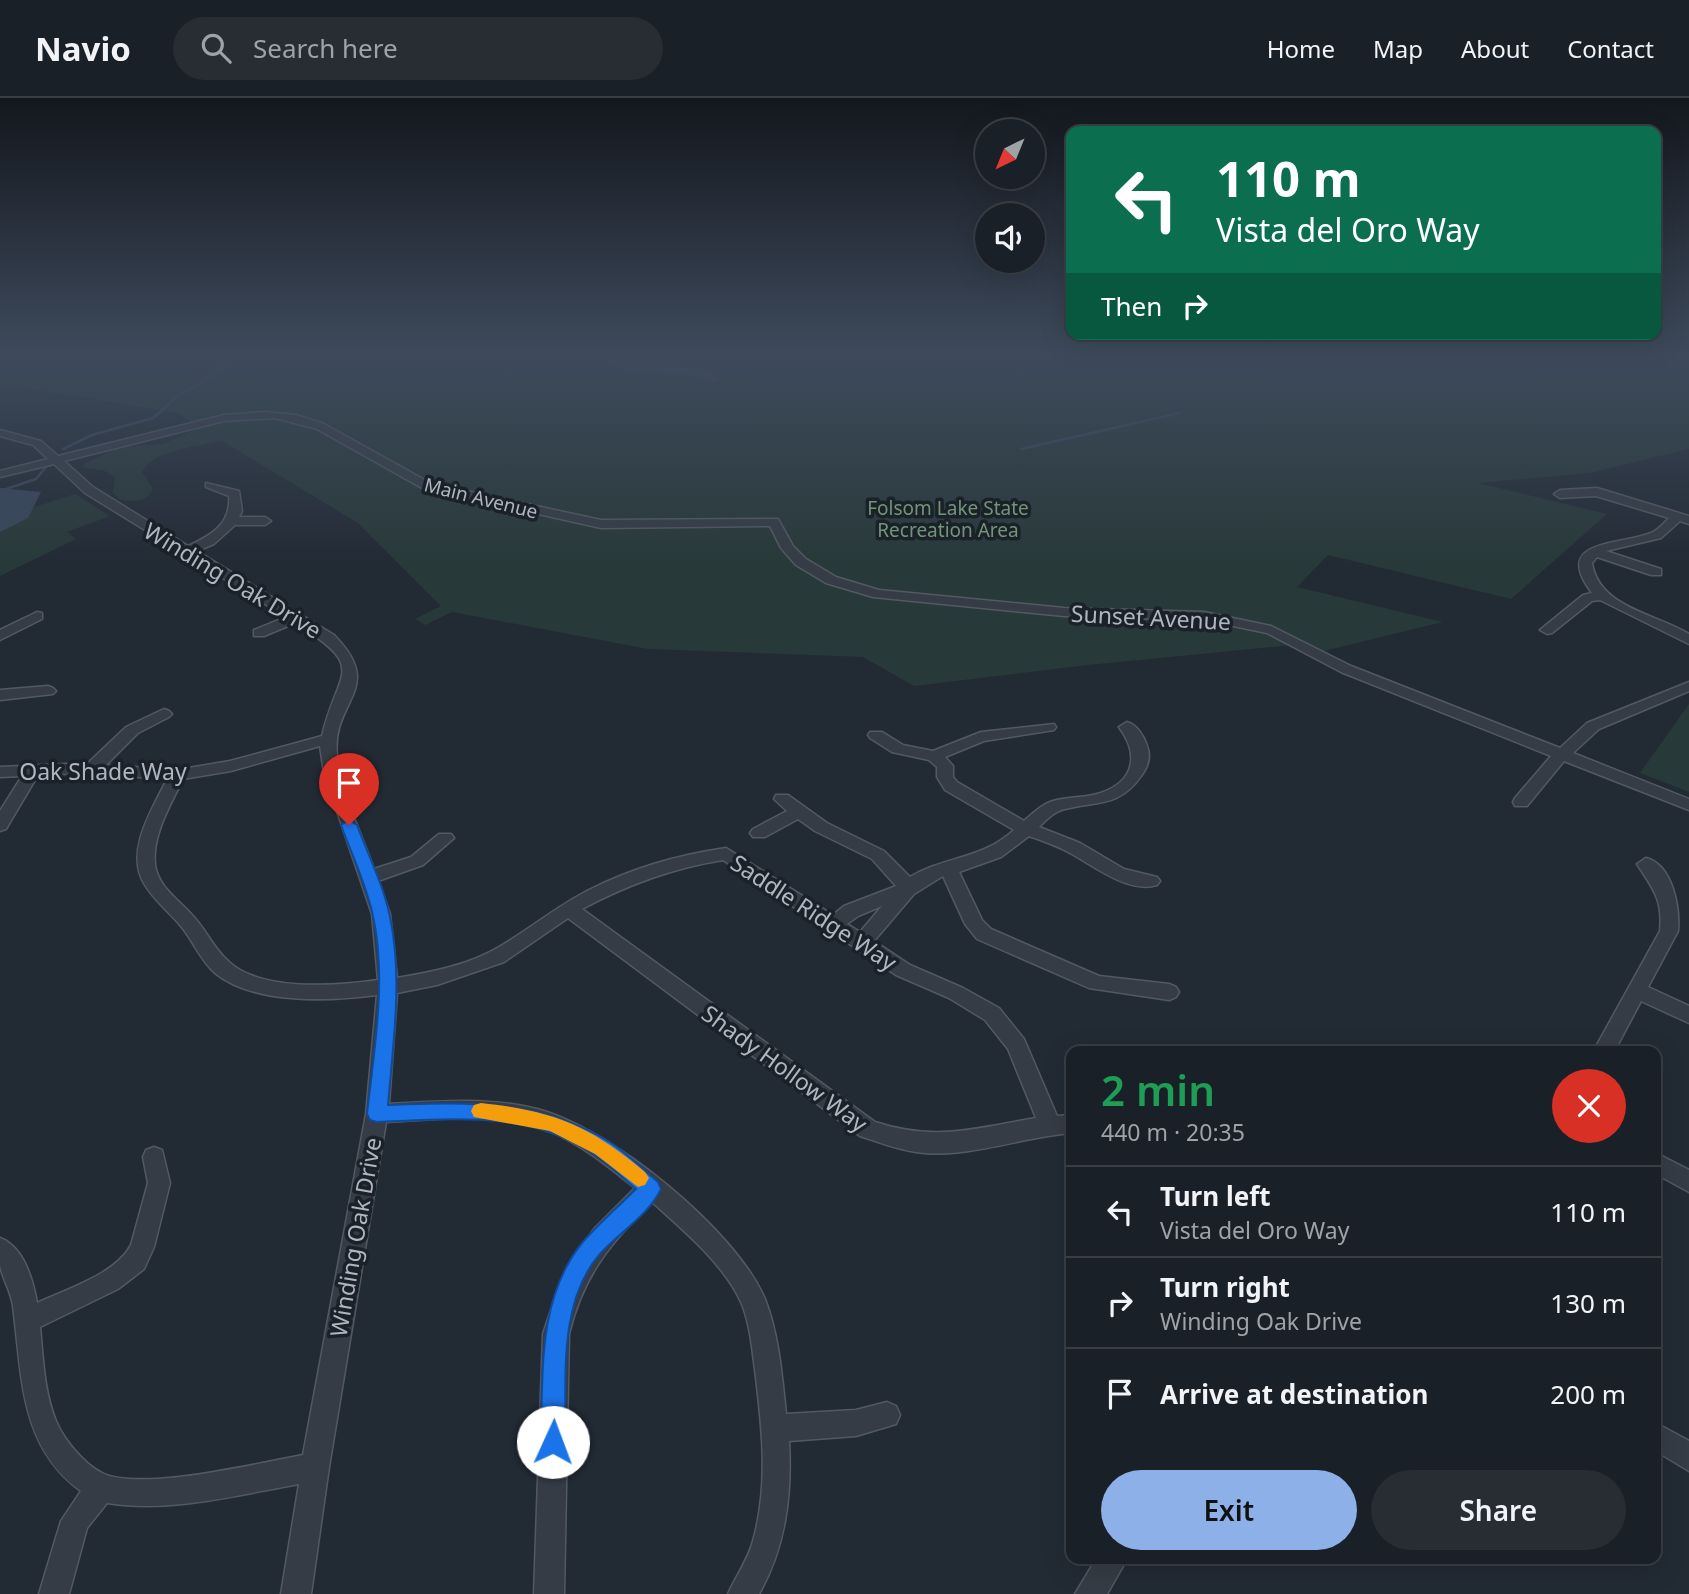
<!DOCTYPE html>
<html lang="en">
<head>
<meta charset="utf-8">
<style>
  :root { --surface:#1a2027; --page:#272d33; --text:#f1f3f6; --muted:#9fa3a7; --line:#383e44; --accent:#8db0e9 }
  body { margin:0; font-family:"Noto Sans",sans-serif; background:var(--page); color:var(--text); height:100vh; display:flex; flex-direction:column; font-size:26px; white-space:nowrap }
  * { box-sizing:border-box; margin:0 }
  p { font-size:23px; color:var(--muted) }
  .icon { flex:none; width:38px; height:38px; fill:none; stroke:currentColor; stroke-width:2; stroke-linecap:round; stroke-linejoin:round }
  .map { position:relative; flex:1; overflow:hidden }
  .sheet { position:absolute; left:1066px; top:948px; width:595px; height:518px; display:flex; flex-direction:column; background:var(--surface); border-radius:14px; box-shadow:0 7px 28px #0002,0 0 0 2px var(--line) }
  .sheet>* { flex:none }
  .top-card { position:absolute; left:1066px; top:28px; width:595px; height:214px; border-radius:14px; box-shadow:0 7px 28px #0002,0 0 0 2px var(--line); background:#0b6e4f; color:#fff; overflow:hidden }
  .needle { width:46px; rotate:223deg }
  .controls { position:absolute; left:975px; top:21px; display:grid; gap:14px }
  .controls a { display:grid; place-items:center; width:70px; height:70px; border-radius:50%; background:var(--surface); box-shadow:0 7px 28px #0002,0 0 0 2px var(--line); font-size:35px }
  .pin { position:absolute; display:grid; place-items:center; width:60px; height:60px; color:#fff; margin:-72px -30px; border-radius:50% 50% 50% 0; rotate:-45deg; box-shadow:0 0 7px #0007 }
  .pin .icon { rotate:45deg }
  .me { position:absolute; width:77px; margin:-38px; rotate:2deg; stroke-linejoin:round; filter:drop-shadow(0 0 5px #0008) }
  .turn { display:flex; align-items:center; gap:24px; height:147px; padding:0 35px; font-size:32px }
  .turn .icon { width:91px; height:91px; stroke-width:2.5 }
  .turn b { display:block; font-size:49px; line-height:60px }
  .then { display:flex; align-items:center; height:66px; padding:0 35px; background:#0003; gap:14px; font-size:26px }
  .round { display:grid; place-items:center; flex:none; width:74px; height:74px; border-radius:37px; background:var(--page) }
  .summary { display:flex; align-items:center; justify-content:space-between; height:119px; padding:0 35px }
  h1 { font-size:42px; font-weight:600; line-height:52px; color:#1e9e55 }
  .button { display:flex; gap:14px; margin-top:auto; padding:14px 35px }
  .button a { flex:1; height:80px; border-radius:42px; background:var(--accent); color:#111; font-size:28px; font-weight:600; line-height:80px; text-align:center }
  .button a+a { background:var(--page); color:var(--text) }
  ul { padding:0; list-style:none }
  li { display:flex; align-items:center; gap:21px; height:91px; padding:0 35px; border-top:2px solid var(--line) }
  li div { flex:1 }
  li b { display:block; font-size:26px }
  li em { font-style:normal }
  header { display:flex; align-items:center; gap:42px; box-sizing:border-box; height:98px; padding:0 35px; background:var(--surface); border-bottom:2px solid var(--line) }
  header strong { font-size:33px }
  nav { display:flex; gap:38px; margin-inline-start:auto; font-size:24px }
  .search { width:490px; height:63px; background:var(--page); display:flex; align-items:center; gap:18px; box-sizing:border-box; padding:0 24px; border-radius:38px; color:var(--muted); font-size:26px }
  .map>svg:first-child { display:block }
  .green { fill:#283939 }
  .water { fill:#39475b }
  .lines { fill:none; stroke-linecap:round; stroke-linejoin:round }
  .stream { stroke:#39475b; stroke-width:2.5 }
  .minor-casing { stroke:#535962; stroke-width:3 }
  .minor { fill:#353c45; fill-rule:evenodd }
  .route { fill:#1a73e8; stroke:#114b97; stroke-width:2 }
  .slow { fill:#f59e0b }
  .labels { text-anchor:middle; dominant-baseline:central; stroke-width:7; stroke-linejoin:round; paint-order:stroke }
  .far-street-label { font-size:19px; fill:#b0b6c1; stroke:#1b2129 }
  .far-park-label { font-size:19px; fill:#72957a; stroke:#1b2129 }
  .street-label { font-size:23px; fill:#b0b6c1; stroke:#1b2129 }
</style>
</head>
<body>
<header>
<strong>Navio</strong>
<div class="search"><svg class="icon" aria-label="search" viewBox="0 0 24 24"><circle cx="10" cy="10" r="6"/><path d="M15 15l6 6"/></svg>Search here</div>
<nav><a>Home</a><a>Map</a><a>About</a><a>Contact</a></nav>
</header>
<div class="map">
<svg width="1689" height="1496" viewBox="0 0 1689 1496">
  <rect width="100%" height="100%" fill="#222a34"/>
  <g class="green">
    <path d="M0,259H1689V351L1590,375L1478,385L1607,416L1511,501L1328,457L1297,489L1443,524L1320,554L1302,546L1088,567L914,588L863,559L648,551L452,514L425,527L415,521L441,508L358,425L222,343C198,349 154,351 142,374L153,391C147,405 132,404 118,401L113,394L115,379L103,372L84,370L83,366L122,348L163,346L200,330L178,315L0,286Z"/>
    <polygon points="75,396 110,418 67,434 76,441 0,478 0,420"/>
    <polygon points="1689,606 1689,694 1640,675"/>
  </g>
  <g class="water">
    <path d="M601,259H630L658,268L695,270L716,276L721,282C711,288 706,281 696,279C671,273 616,277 601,259Z"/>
    <polygon points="0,390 41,394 28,420 0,434"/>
  </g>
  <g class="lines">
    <g class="stream">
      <polyline points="219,273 229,263"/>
      <polyline points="1113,275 1149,259"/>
      <polyline points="63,351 92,337 153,320 178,298 215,276"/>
      <polyline points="1021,351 1180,315"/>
      <polyline points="0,393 36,381 46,369"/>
    </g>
    <g class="minor-casing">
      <g id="minor">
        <path d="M265,314L296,317L324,326L430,385L601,422L778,421L793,448L806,461L836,479L879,492L1064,510L1204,514L1271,528L1351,568L1560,650L1587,625L1689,584V593L1599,631L1573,655L1689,701V712L1564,663L1527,708H1515L1513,704L1515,700L1551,658L1341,574L1267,535L1204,522L1064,518L873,499L826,485L796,467L781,450L770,428L601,430L422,390L317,331L275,320L224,323L64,363L93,389L188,448C212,437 231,426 229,398L206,389V385L239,393L242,413L239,419H265L271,423L265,427H235L214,446L197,453L334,537C387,591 331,602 337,657C341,695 361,735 374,771L411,759L439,736H451L454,740L423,767L378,783L390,816L397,880C432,874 469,867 499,849C530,831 557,808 589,792C632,770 678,757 726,750L833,817L844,808L896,788L872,761L815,733L798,721L765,739H753L750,735L753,731L787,713L774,701L776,697H788L827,725L884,753L910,779C945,758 981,762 1014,732L945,692L937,679V669L929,662L892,654L870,640L868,637L870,634H882L903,647L933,653L981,634L1054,626L1056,629L1054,632L984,643L945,659L953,668V679L957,684L1024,723C1032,716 1040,708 1050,704C1064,699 1079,700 1093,697C1132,688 1142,660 1119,629L1127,624C1137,627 1144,638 1147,648C1151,658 1148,669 1141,678C1120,709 1097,703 1065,711C1055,713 1046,722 1039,729L1080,745L1124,771L1157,779L1160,783L1157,787C1129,796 1094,768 1070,755C1058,748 1043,743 1029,738L1001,759L959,774L982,822L991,831L1099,878L1169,886L1176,889L1179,894L1176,899L1169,902L1089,890L977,841L965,826L943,778L914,796L874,843L910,867L963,890L999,910L1024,941L1057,1018L1071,1017V1035C1023,1039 971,1059 924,1055C902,1053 881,1045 860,1038L568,820L504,864L437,887L397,895L389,1006C438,1003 489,999 537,1011C610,1030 735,1131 765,1201C779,1237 782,1278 786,1316L856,1312L887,1304L896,1308L900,1317L896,1326L856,1338L789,1343C792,1397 786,1448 759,1496H728C736,1478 748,1462 753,1443C769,1387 762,1328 755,1272C752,1250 750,1225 741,1204C723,1165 683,1132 652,1104C610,1145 583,1178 569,1236L564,1496H534L543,1236L558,1191L571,1165L594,1131L635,1090C609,1069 580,1045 549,1033C498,1014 439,1021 386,1024L329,1369L311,1496H281L299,1386C236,1397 171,1415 107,1405L87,1430L69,1496H39L61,1423L81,1393C19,1349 22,1276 13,1208C11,1193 2,1180 0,1167C0,1159 0,1149 0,1140C24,1149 33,1182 37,1205C66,1191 115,1177 131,1147L148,1085L143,1059L146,1052L154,1049L162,1052L170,1085L154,1149L144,1171L118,1191L40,1229C43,1259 44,1294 56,1323C64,1342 84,1366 102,1375C140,1394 260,1365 303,1357L366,1016L377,897C331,903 254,907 215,875C200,862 193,842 180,827C169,814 154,802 145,787C124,754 152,712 167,681L84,675L38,677L6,731L0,733V713L22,678L0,679V669L88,665L126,629L164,611L169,613L172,616L169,619L138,635L106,667L177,672L230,663L322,638C337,572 370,571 295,525L264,538H254V532L286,519L85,395L54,366L0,379V373L48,361L33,347L0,338V332L41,343L58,358L224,317ZM320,648L324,675L372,816L378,882C337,888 260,894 228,863C213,850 206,831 192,817C179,802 157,788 155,766C152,737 171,706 183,681L231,673ZM723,762L896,877L949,900L985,922L1008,951L1036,1020C976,1030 936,1044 875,1024L582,811C627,787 672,770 723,762ZM882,808L860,834L847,826L858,818Z"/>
        <path d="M1597,390L1689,418V426L1680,423L1661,440L1606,453L1661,471V477H1651L1597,459L1592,465C1599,510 1657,516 1689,536V546L1600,502L1592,503L1552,535L1547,536L1540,532L1583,497L1592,495C1550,440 1622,448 1653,434C1659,431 1664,425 1669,420L1596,398L1560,400L1554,396L1560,392Z"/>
        <polygon points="37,514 42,515 42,521 0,542 0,532"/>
        <polygon points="48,588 53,590 56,593 53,596 0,602 0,592"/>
        <path d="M1646,760C1673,767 1680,810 1678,833L1648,889L1689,908V925L1641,903L1614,954H1593L1660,833C1663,801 1653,791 1637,766Z"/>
        <polygon points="1656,1055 1689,1072 1689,1094 1656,1076"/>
        <polygon points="1656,1325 1689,1343 1689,1373 1656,1353"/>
        <polygon points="1096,1461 1127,1461 1107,1496 1075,1496"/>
      </g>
    </g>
    <use href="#minor" class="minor"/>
  </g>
  <linearGradient id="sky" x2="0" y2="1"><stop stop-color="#13171d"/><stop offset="0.55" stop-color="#3e4a5c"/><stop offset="1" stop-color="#3e4a5c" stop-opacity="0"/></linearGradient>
  <rect width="1689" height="468" fill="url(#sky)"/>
  <path class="route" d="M349,722L357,727C368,757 384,788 390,819C403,880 393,946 388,1007C465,1004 539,1001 608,1043C626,1054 642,1071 658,1084L661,1091C649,1117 617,1136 599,1157C557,1207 567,1283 565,1344L562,1352L553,1356L544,1352L541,1344C543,1276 537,1201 582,1145C598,1126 618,1109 636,1091C623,1080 610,1067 595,1057C531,1012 451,1021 377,1024L370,1022L367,1016C374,952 387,882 373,818C367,788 352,757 341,727Z"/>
  <path class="slow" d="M481,1005C554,1013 589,1027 645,1074L649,1080L645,1087L638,1089L595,1056L550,1033L474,1019L471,1013L474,1007Z"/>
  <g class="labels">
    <g class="far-street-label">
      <text transform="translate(481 400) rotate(14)">Main Avenue</text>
    </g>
    <g class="far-park-label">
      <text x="948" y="410">Folsom Lake State<tspan x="948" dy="22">Recreation Area</tspan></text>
    </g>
    <g class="street-label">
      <text transform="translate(233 482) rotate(31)">Winding Oak Drive</text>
      <text transform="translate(1151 519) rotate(3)">Sunset Avenue</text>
      <text x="103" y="673">Oak Shade Way</text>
      <text transform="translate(814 814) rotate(33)">Saddle Ridge Way</text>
      <text transform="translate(785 970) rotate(36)">Shady Hollow Way</text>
      <text transform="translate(355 1139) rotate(-80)">Winding Oak Drive</text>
    </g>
  </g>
</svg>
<div class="controls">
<a><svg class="needle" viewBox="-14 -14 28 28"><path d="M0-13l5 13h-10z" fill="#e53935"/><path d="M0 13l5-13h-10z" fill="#9fa3a7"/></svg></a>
<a><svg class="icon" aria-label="sound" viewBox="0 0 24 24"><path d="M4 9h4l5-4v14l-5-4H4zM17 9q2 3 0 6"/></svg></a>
</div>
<div class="pin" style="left:349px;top:727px;background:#d93025"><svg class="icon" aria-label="arrive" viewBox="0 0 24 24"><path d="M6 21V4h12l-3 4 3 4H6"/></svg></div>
<svg class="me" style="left:553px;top:1344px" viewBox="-20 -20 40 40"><circle r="19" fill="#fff"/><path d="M0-13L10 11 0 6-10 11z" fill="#1a73e8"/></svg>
<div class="top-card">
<div class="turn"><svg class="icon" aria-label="left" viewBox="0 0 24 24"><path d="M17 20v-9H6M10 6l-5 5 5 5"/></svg><div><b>110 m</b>Vista del Oro Way</div></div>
<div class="then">Then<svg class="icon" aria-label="right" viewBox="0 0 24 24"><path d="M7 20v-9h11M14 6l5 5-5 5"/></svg></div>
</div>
<section class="sheet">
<div class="summary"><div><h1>2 min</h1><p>440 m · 20:35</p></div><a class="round" style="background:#d93025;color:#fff"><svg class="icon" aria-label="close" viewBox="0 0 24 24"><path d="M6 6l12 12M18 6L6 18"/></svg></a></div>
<ul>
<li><svg class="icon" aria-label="left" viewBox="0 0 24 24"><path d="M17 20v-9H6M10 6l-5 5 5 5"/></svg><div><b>Turn left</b><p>Vista del Oro Way</p></div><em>110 m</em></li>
<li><svg class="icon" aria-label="right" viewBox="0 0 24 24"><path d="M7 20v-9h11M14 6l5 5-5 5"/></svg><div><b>Turn right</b><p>Winding Oak Drive</p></div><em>130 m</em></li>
<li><svg class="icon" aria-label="arrive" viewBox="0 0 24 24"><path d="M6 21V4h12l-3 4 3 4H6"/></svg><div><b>Arrive at destination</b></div><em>200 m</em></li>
</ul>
<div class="button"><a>Exit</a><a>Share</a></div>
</section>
</div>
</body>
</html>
